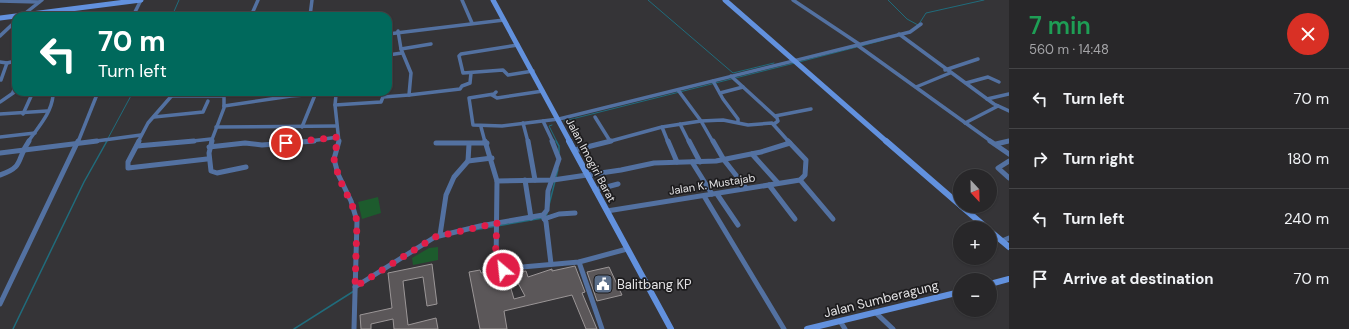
<!DOCTYPE html>
<html lang="en">
<head>
<meta charset="utf-8">
<style>
  :root { --surface:#282729; --page:#343335; --text:#f1f3f6; --muted:#a5a5a8; --line:#444446 }
  body { margin:0; font-family:"DM Sans",sans-serif; background:var(--page); color:var(--text); height:100vh; display:flex; flex-direction:column; font-size:15px; white-space:nowrap }
  * { box-sizing:border-box; margin:0 }
  p { font-size:13px; color:var(--muted) }
  .icon { flex:none; width:22px; height:22px; fill:none; stroke:currentColor; stroke-width:2; stroke-linecap:round; stroke-linejoin:round }
  .map { position:relative; flex:1; overflow:hidden }
  .details { display:flex; flex-direction:column; background:var(--surface); width:340px }
  .details>* { flex:none }
  .guide { position:absolute; left:12px; top:12px; width:380px; height:84px; border-radius:12px; box-shadow:0 1px 3px #0004,0 0 0 1px var(--line); background:#00695c; color:#fff; overflow:hidden }
  .needle { width:26px; rotate:158deg }
  .tools { position:absolute; left:953px; top:169px; display:grid; gap:8px }
  .tools a { display:grid; place-items:center; width:44px; height:44px; border-radius:50%; background:var(--surface); box-shadow:0 1px 3px #0004,0 0 0 1px var(--line); font-size:20px }
  .pin { position:absolute; display:grid; place-items:center; width:34px; height:34px; color:#fff; margin:-17px; border:2px solid #fff; border-radius:50%; box-shadow:0 1px 4px #0007 }
  .me { position:absolute; width:44px; margin:-22px; rotate:332deg; stroke-linejoin:round; filter:drop-shadow(0 0 3px #0008) }
  .turn { display:flex; align-items:center; gap:14px; height:84px; padding:0 20px; font-size:18px }
  .turn .icon { width:52px; height:52px; stroke-width:2.5 }
  .turn b { display:block; font-size:28px; line-height:34px }
  .round { display:grid; place-items:center; flex:none; width:42px; height:42px; border-radius:21px; background:var(--page) }
  .summary { display:flex; align-items:center; justify-content:space-between; height:68px; padding:0 20px }
  h1 { font-size:24px; font-weight:600; line-height:30px; color:#1e9e55 }
  ul { padding:0; list-style:none }
  li { display:flex; align-items:center; gap:12px; height:60px; padding:0 20px; border-top:1px solid var(--line) }
  li div { flex:1 }
  li b { display:block; font-size:15px }
  li em { font-style:normal }
  main { display:flex; flex:1; min-height:0 }
  .map>svg:first-child { display:block }
  .green { fill:#1d5b2d }
  .lines { fill:none; stroke-linecap:round; stroke-linejoin:round }
  .stream-far1 { stroke:#206c7c; stroke-width:1 }
  .stream { stroke:#206c7c; stroke-width:1.5 }
  .building { fill:#5b5759; stroke:#9b9697; fill-rule:evenodd }
  .street-far1 { stroke:#5371a1; stroke-width:3.5 }
  .street { stroke:#5371a1; stroke-width:5 }
  .secondary-far1 { stroke:#6291de; stroke-width:5 }
  .secondary { stroke:#6291de; stroke-width:6 }
  .route { stroke:#e11d48; stroke-width:7; stroke-dasharray:0 12.6 }
  .labels { text-anchor:middle; dominant-baseline:central; stroke-width:3.5; stroke-linejoin:round; paint-order:stroke }
  .street-label { font-size:11px; fill:#e3e2e4; stroke:#1d1c1e }
  .near-poi-label { font-size:13px; fill:#e3e2e4; stroke:#1d1c1e; text-anchor:start }
  .near-street-label { font-size:13px; fill:#e3e2e4; stroke:#1d1c1e }
</style>
</head>
<body>
<main>
<div class="map">
<svg width="1009" height="329" viewBox="0 0 1009 329">
  <rect width="100%" height="100%" fill="#353437"/>
  <g class="green">
    <polygon points="378,197 381,213 362,219 358,202"/>
    <polygon points="438,247 438,260 413,265 412,258 429,248"/>
  </g>
  <g class="lines">
    <g class="stream-far1">
      <polyline points="648,0 733,73 774,63"/>
      <polyline points="888,0 907,19 918,25"/>
      <polyline points="172,16 179,0"/>
      <polyline points="919,24 926,13 984,0"/>
      <polyline points="861,46 884,40"/>
      <polyline points="799,62 857,47"/>
      <polyline points="564,121 795,63"/>
      <polyline points="552,125 549,126 557,142"/>
      <polyline points="106,142 133,92"/>
    </g>
    <g class="stream">
      <polyline points="556,141 559,146 559,153"/>
      <polyline points="546,217 558,169"/>
      <polyline points="474,230 543,218"/>
      <polyline points="13,329 84,182 107,141"/>
      <polyline points="294,329 354,291"/>
    </g>
  </g>
  <g class="building">
    <polygon points="432,264 437,304 427,306 423,277 403,281 408,325 436,318 438,329 394,329 393,319 371,324 371,329 361,329 360,315 392,308 388,273"/>
    <path d="M575,266L585,292L582,293L597,329H586L572,295L504,311L507,329H480L469,272L480,270L481,273L493,271L494,276L526,271L528,277L552,269V271ZM517,281L525,296L514,299L509,282Z"/>
    <polygon points="609,267 622,295 597,301 587,272"/>
  </g>
  <g class="lines">
    <g class="street-far1">
      <polyline points="462,0 472,23"/>
      <polyline points="793,0 859,44"/>
      <polyline points="0,1 39,2"/>
      <polyline points="23,15 42,0"/>
      <polyline points="133,16 141,0"/>
      <polyline points="251,16 258,0"/>
      <polyline points="310,16 312,0"/>
      <polyline points="388,34 504,20"/>
      <polyline points="899,34 994,104 1009,111"/>
      <polyline points="0,36 16,21"/>
      <polyline points="518,45 461,54 459,56 463,73 503,70 508,75 533,71"/>
      <polyline points="857,45 992,142"/>
      <polyline points="401,49 431,44"/>
      <polyline points="388,55 402,53"/>
      <polyline points="0,62 7,63 1,80"/>
      <polyline points="7,63 16,61"/>
      <polyline points="945,70 978,59"/>
      <polyline points="731,76 777,118 778,121 774,124"/>
      <polyline points="713,81 723,99 738,119 738,122"/>
      <polyline points="966,83 988,77 999,82"/>
      <polyline points="916,87 950,73"/>
      <polyline points="678,90 701,121 713,142"/>
      <polyline points="13,92 16,86"/>
      <polyline points="496,92 494,94 469,98 473,125 502,126 559,119 910,32 921,24"/>
      <polyline points="720,93 743,87"/>
      <polyline points="409,95 460,89 462,86 470,83 471,73"/>
      <polyline points="492,95 497,98 543,91"/>
      <polyline points="171,96 223,96"/>
      <polyline points="987,99 1009,94"/>
      <polyline points="0,102 16,91"/>
      <polyline points="335,105 381,102 383,97 409,95 411,73 401,49 398,31"/>
      <polyline points="224,106 291,96 333,93 336,95 335,105 339,142"/>
      <polyline points="0,114 47,111"/>
      <polyline points="23,114 33,92"/>
      <polyline points="775,116 811,109"/>
      <polyline points="154,117 203,112 208,101"/>
      <polyline points="595,117 610,141"/>
      <polyline points="543,121 553,142"/>
      <polyline points="523,123 528,142"/>
      <polyline points="965,123 998,106"/>
      <polyline points="680,124 689,142"/>
      <polyline points="216,127 337,126"/>
      <polyline points="302,127 315,95"/>
      <polyline points="481,127 485,142"/>
      <polyline points="662,127 668,142"/>
      <polyline points="0,137 35,133"/>
      <path d="M28,142C38,127 51,114 53,96L42,92"/>
      <polyline points="78,142 98,92"/>
      <polyline points="89,142 141,135"/>
      <polyline points="138,142 148,123 175,92"/>
      <polyline points="184,142 211,139"/>
      <polyline points="211,142 224,108 224,92"/>
      <polyline points="304,142 338,137"/>
      <polyline points="607,142 662,127 701,121 723,120 748,125 772,123 789,142"/>
      <polyline points="1006,142 1009,141"/>
    </g>
    <g class="street">
      <polyline points="139,141 128,162 128,168 207,159"/>
      <polyline points="212,141 209,153 211,171 217,173 246,167"/>
      <polyline points="339,141 334,159 338,174 351,201 357,221 354,329"/>
      <polyline points="485,141 497,181"/>
      <polyline points="528,141 535,180"/>
      <polyline points="668,141 677,162"/>
      <polyline points="689,141 700,162"/>
      <polyline points="713,141 724,160 746,188"/>
      <polyline points="990,141 1009,154"/>
      <polyline points="436,143 487,143"/>
      <polyline points="996,144 1009,141"/>
      <polyline points="137,146 194,141"/>
      <polyline points="209,147 245,143 262,145 314,141"/>
      <polyline points="575,150 611,141"/>
      <polyline points="0,153 97,141"/>
      <polyline points="752,154 778,183"/>
      <polyline points="468,161 492,158"/>
      <polyline points="1009,161 998,168 1009,178"/>
      <polyline points="692,162 712,194"/>
      <path d="M0,175C25,167 16,159 29,141"/>
      <polyline points="525,180 531,218"/>
      <polyline points="800,180 833,219"/>
      <polyline points="769,185 795,219"/>
      <polyline points="595,190 618,184"/>
      <polyline points="717,194 738,225"/>
      <polyline points="704,196 784,329"/>
      <polyline points="607,211 800,180 805,175 806,160 788,141"/>
      <polyline points="543,215 546,222 551,264"/>
      <polyline points="544,219 559,214 575,213"/>
      <polyline points="440,235 446,195 454,177 468,161 469,144"/>
      <polyline points="1002,241 1009,238"/>
      <polyline points="627,249 579,262 500,269 496,267 497,181 553,180 621,170 654,163 716,161 761,152 790,143"/>
      <polyline points="579,262 602,329"/>
      <polyline points="355,287 435,237 480,226 543,215 547,210 548,191 559,159 552,141"/>
      <polyline points="0,304 78,141"/>
      <polyline points="876,313 893,329"/>
      <polyline points="840,321 845,329"/>
    </g>
    <g class="secondary-far1">
      <polyline points="493,0 570,142"/>
      <polyline points="725,0 887,142"/>
      <polyline points="0,18 141,0"/>
    </g>
    <g class="secondary">
      <polyline points="569,141 671,329"/>
      <polyline points="886,141 960,205"/>
      <polyline points="961,206 987,228"/>
      <polyline points="990,231 1009,247"/>
      <polyline points="990,284 1009,279"/>
      <polyline points="807,329 960,292"/>
    </g>
  </g>
  <g class="lines">
    <polyline class="route" points="286,143 338,137 334,159 336,168 344,190 351,201 357,221 355,287 435,237 497,223 495,263 496,267 503,270"/>
  </g>
  <defs>
    <g id="civic-square" transform="scale(1)"><rect x="-9" y="-9" width="18" height="18" rx="4" fill="#5c6f8a" stroke="#1d1c1e"/><path d="M-.6-6.5H3V-4.5H.6V-3L4-1V1h2V6H-6V1h2V-1L-.6-3ZM-1.2 2.5V6h2.4V2.5Z" fill="#fff"/></g>
  </defs>
  <g fill-rule="evenodd">
    <use href="#civic-square" x="603" y="284"/>
  </g>
  <g class="labels">
    <g class="street-label">
      <text transform="translate(591 160) rotate(62)">Jalan Imogiri Barat</text>
      <text transform="translate(712 184) rotate(-9)">Jalan K. Mustajab</text>
    </g>
    <g class="near-poi-label">
      <text x="617" y="284">Balitbang KP</text>
    </g>
    <g class="near-street-label">
      <text transform="translate(881 299) rotate(-14)">Jalan Sumberagung</text>
    </g>
  </g>
</svg>
<div class="tools">
<a><svg class="needle" viewBox="-14 -14 28 28"><path d="M0-13l5 13h-10z" fill="#e53935"/><path d="M0 13l5-13h-10z" fill="#a5a5a8"/></svg></a>
<a>+</a>
<a>−</a>
</div>
<div class="pin" style="left:286px;top:143px;background:#d93025"><svg class="icon" aria-label="arrive" viewBox="0 0 24 24"><path d="M6 21V4h12l-3 4 3 4H6"/></svg></div>
<svg class="me" style="left:503px;top:270px" viewBox="-20 -20 40 40"><circle r="17" fill="#e11d48" stroke="#fff" stroke-width="3"/><path d="M0-11L8 9 0 5-8 9z" fill="#fff"/></svg>
<div class="guide">
<div class="turn"><svg class="icon" aria-label="left" viewBox="0 0 24 24"><path d="M17 20v-9H6M10 6l-5 5 5 5"/></svg><div><b>70 m</b>Turn left</div></div>
</div>
</div>
<section class="details">
<div class="summary"><div><h1>7 min</h1><p>560 m · 14:48</p></div><a class="round" style="background:#d93025;color:#fff"><svg class="icon" aria-label="close" viewBox="0 0 24 24"><path d="M6 6l12 12M18 6L6 18"/></svg></a></div>
<ul>
<li><svg class="icon" aria-label="left" viewBox="0 0 24 24"><path d="M17 20v-9H6M10 6l-5 5 5 5"/></svg><div><b>Turn left</b></div><em>70 m</em></li>
<li><svg class="icon" aria-label="right" viewBox="0 0 24 24"><path d="M7 20v-9h11M14 6l5 5-5 5"/></svg><div><b>Turn right</b></div><em>180 m</em></li>
<li><svg class="icon" aria-label="left" viewBox="0 0 24 24"><path d="M17 20v-9H6M10 6l-5 5 5 5"/></svg><div><b>Turn left</b></div><em>240 m</em></li>
<li><svg class="icon" aria-label="arrive" viewBox="0 0 24 24"><path d="M6 21V4h12l-3 4 3 4H6"/></svg><div><b>Arrive at destination</b></div><em>70 m</em></li>
</ul>
</section>
</main>
</body>
</html>
